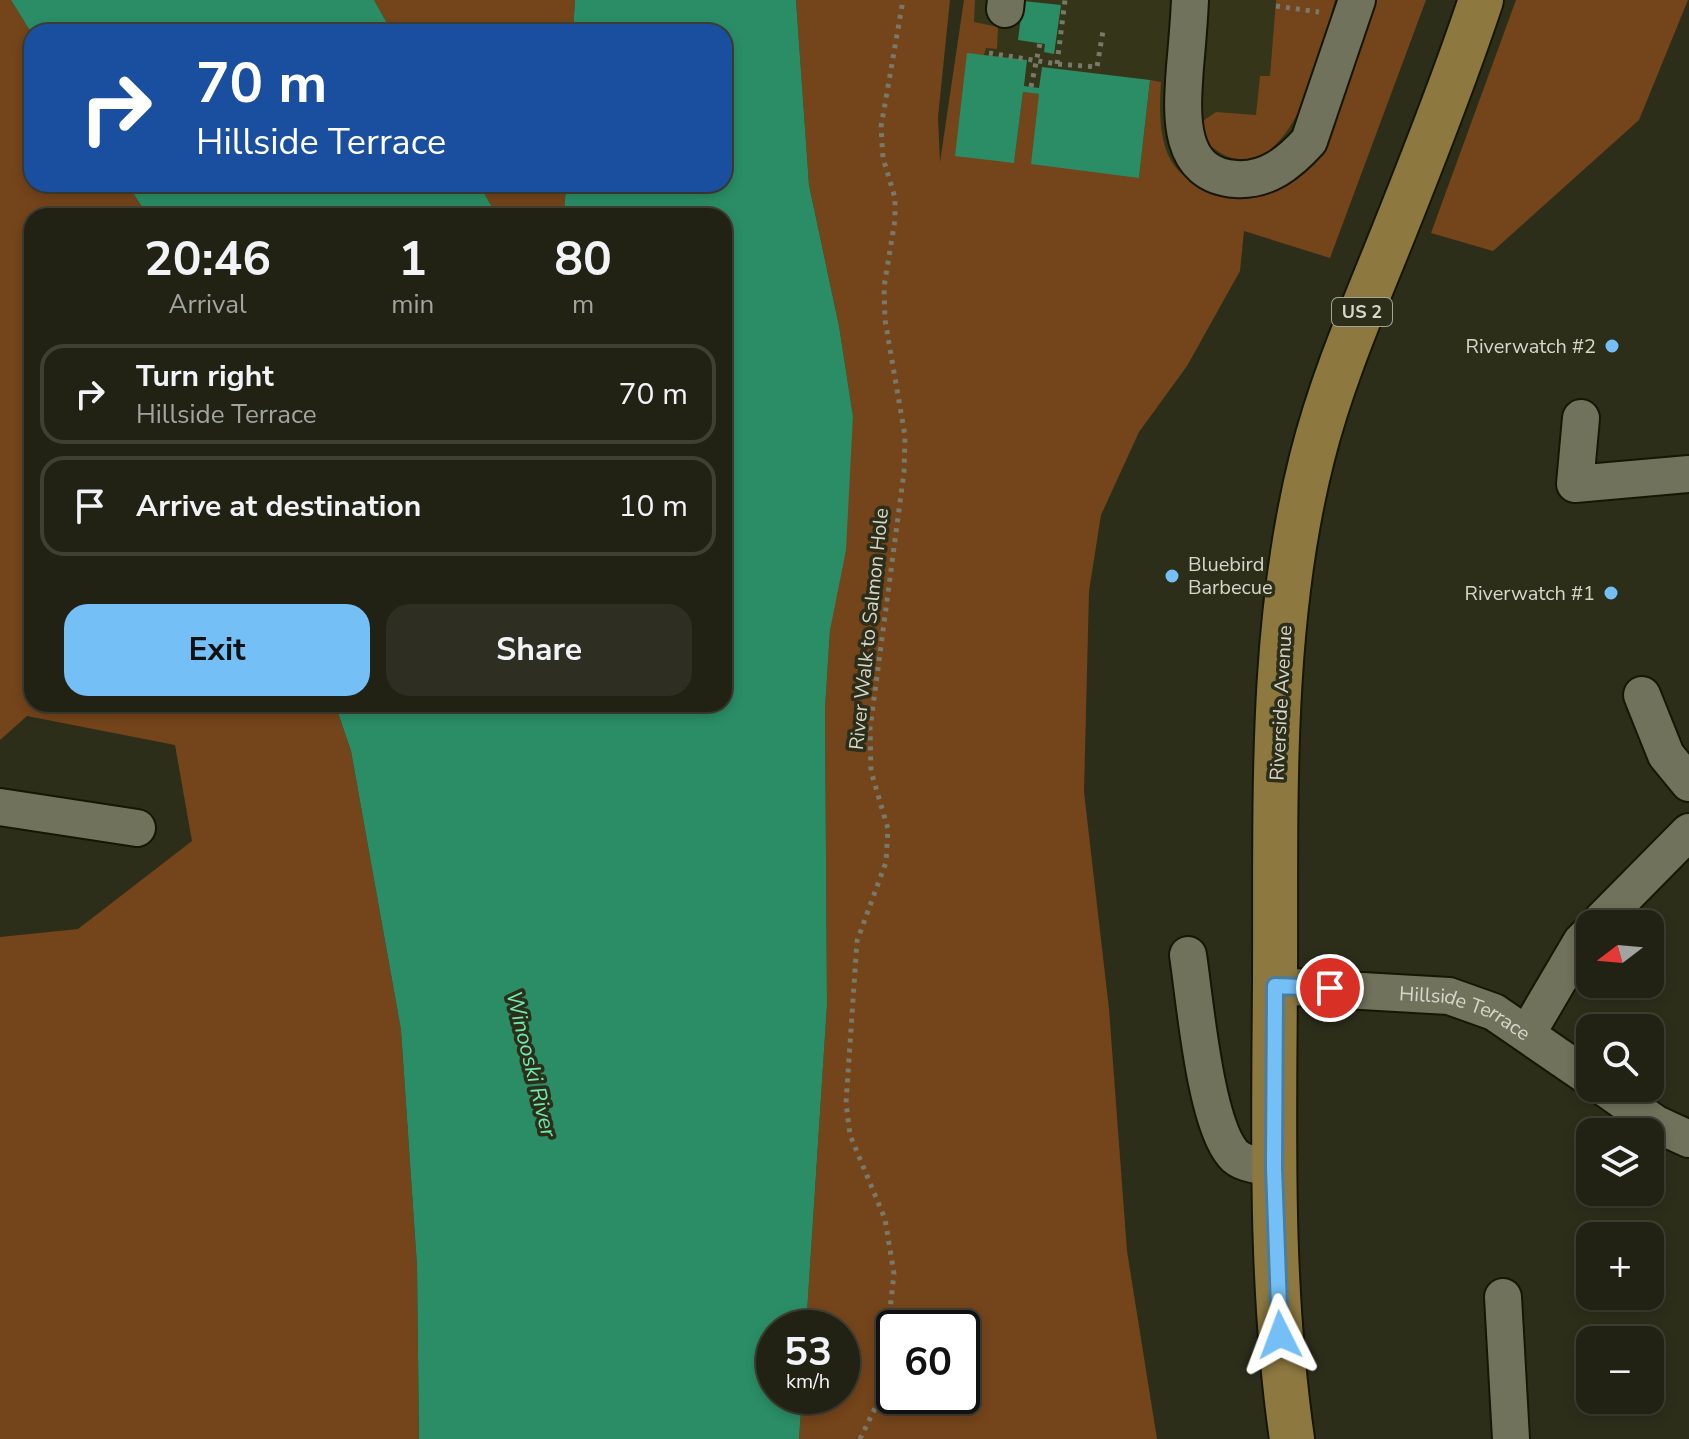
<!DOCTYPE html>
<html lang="en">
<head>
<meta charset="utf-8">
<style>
  :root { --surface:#222214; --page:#2e2f22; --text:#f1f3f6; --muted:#a2a4a0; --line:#3f3f34; --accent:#74c0f6 }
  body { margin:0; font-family:"Nunito Sans",sans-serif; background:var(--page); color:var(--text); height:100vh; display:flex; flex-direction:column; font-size:30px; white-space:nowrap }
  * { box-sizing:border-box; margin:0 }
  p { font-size:26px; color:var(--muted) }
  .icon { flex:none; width:44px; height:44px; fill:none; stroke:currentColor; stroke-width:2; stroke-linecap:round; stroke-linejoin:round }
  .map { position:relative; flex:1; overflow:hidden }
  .side { position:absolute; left:24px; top:208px; width:708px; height:504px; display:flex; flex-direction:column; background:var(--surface); border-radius:24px; box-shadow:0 4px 12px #0003,0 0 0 2px var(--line) }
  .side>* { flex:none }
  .top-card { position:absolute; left:24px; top:24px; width:708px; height:168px; border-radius:24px; box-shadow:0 4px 12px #0003,0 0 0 2px var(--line); background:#1a4fa0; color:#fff; overflow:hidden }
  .needle { width:52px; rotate:254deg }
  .buttons { position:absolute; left:1576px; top:910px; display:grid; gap:16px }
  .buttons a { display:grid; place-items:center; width:88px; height:88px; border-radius:16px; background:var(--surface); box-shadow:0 4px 12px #0003,0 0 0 2px var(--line); font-size:40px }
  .speed { position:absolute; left:756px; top:1310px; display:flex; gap:16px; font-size:40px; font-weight:700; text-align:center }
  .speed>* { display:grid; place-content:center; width:104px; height:104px; border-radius:50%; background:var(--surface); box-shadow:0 4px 12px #0003,0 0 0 2px var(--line); line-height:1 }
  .speed small { font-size:20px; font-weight:400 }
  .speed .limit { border:4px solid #111; border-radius:12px; background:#fff; color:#111 }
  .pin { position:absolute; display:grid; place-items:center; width:68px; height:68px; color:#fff; margin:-34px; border:4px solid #fff; border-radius:50%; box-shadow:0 2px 8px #0007 }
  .me { position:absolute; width:88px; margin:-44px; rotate:357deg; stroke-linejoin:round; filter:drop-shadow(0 0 6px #0008) }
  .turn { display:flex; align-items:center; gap:28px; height:168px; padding:0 40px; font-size:36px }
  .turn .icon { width:104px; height:104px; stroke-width:2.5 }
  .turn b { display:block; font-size:56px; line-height:68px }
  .eta { display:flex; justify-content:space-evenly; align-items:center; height:136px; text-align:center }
  .eta b { font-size:48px; font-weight:700; line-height:56px }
  .cta { display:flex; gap:16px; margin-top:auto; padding:16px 40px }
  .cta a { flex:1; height:92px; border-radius:24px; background:var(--accent); color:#111; font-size:32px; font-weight:700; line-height:92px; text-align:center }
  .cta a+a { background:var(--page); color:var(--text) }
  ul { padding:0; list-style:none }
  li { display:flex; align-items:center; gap:24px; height:100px; margin:0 16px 12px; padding:0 24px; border:4px solid var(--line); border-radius:24px }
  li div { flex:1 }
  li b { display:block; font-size:30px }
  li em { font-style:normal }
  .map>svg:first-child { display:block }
  .built { fill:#343519 }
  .green { fill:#74441b; fill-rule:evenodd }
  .water { fill:#2a8d65 }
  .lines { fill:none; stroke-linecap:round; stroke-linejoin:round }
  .minor-casing { stroke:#151604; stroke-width:40 }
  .major-casing { stroke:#151604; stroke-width:48 }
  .path { stroke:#787968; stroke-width:5; stroke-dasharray:4 6; stroke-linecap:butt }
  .minor { stroke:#71725c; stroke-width:36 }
  .major { stroke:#8d7840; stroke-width:44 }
  .route-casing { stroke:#4b7da0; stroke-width:20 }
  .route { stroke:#74c0f6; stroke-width:14 }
  .poi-dot { fill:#74c0f6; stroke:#2d2e1a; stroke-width:3 }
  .labels { text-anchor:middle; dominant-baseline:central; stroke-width:7; stroke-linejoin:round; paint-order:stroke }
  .shield { fill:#2d2e1a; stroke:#a3a495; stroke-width:2 }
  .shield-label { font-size:18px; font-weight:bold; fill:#d6d7ca }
  .poi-label { font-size:20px; fill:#d6d7ca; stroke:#2d2e1a; text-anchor:end }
  .street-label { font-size:20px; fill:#d6d7ca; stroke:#2d2e1a }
  .water-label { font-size:22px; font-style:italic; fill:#6cebb3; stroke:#2d2e1a }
</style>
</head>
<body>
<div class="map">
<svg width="1689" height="1439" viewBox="0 0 1689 1439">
  <rect width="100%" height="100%" fill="#2d2e1a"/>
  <polygon class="built" points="964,0 1426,0 1244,230 940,169"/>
  <g class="green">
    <polygon points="0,0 11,0 32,34 32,184 127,184 148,216 32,216 32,704 335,704 351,751 401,1030 417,1266 419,1439 0,1439 0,937 78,929 192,841 175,745 27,716 0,740"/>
    <polygon points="374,0 575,0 573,32 392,32"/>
    <path d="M796,0H950L938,117L940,162L964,0H975L974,22L998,27L997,49L986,48L984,55L967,54L1014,163L1023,92L1039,94L1139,178L1150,80L1161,82C1159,115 1157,166 1195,182C1206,186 1261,185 1277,185L1371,0H1426L1330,258L1244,231L1240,271L1187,366L1139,432L1101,515L1089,591L1084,792L1109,1009L1127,1251L1157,1439H799L802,1396H842V1328H806L827,1005L825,709L830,630L853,416L839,326L809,185ZM894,1328H962V1396H894Z"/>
    <path d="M1276,0H1335C1322,44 1298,174 1232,158C1223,156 1213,147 1205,143L1203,121L1216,112L1256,115L1260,76H1270Z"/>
    <polygon points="1516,0 1688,0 1639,120 1493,251 1431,233"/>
    <polygon points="479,184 566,184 564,216 497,216"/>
  </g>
  <g class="water">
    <polygon points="11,0 374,0 392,32 32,32 32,34"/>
    <polygon points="575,0 796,0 809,185 839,326 853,416 846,550 830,630 825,709 827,1005 806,1328 774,1328 774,1396 802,1396 799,1439 419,1439 417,1266 401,1030 351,751 335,704 724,704 724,216 564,216 566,184 724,184 724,32 573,32"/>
    <polygon points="1023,1 1061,5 1054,54 1044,52 1045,44 1018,40"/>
    <polygon points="967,53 1027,60 1024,86 1039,88 1042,67 1150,80 1139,178 1031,164 1039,94 1023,92 1014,163 955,156"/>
    <polygon points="127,184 479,184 497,216 148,216"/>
  </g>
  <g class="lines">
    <g class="minor-casing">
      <g id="minor">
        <path d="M1190,0C1189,22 1187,45 1185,67C1182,110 1175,175 1236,179C1267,181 1289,163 1309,141L1357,0"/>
        <polyline points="1005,9 1006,0"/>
        <polyline points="1581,418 1575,484 1689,474"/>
        <polyline points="1642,695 1666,755 1689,783"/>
        <polyline points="0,807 137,828"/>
        <polyline points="1598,924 1689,832"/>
        <path d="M1188,955C1195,1001 1205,1122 1233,1154C1242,1165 1261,1165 1274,1168"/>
        <path id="s1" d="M1275,986L1449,996L1494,1012L1590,1078"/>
        <polyline points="1527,1034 1581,942 1590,933"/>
        <polyline points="1605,1088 1656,1124 1689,1139"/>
        <polyline points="1503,1297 1511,1439"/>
      </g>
    </g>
    <g class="major-casing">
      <path id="major" d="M1292,1439C1270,1287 1274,1134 1275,981C1276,807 1269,628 1312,458C1330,386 1359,318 1387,249C1420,167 1453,84 1481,0"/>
    </g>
    <g class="path">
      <polyline points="1276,6 1319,12"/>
      <polyline points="989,53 1057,64 1097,67 1103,31"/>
      <polyline points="1057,64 1065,0"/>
      <polyline points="1031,87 1040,43"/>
      <polyline points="860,1439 880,1398 894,1274 885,1219 850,1135 846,1103 857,941 886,862 888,829 871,771 870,729 904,472 905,436 885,320 884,287 895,220 895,198 883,158 881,127 903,0"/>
    </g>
    <use href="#minor" class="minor"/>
    <use href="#major" class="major"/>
  </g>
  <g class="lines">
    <g class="route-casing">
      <polyline id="route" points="1280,1335 1274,1168 1275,986 1330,988"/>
    </g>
    <use href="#route" class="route"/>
  </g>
  <g class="poi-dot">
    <circle cx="1612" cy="346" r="8"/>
    <circle cx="1172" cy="576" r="8"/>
    <circle cx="1611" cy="593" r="8"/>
  </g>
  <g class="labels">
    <rect class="shield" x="1332" y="298" width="60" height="28" rx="6"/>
    <g class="shield-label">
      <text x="1362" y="312">US 2</text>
    </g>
    <g class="poi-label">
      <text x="1596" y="346">Riverwatch #2</text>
      <text x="1188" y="564" text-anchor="start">Bluebird<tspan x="1188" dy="23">Barbecue</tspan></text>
      <text x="1595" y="593">Riverwatch #1</text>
    </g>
    <g class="street-label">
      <text transform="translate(869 629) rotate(-84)">River Walk to Salmon Hole</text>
      <text transform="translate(1281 703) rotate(-87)">Riverside Avenue</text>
      <text stroke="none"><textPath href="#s1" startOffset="194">Hillside Terrace</textPath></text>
    </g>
    <g class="water-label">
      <text transform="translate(531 1064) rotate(76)">Winooski River</text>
    </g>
  </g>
</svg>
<div class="buttons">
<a><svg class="needle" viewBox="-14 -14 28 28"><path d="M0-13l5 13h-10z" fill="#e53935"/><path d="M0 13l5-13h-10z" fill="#a2a4a0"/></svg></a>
<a><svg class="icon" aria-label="search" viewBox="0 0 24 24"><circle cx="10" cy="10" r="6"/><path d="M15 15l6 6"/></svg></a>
<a><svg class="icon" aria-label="layers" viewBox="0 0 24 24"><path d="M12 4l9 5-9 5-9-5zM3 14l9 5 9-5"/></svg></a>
<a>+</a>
<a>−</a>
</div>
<div class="speed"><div>53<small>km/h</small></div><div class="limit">60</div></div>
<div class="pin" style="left:1330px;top:988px;background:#d93025"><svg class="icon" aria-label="arrive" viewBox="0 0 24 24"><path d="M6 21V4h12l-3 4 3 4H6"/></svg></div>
<svg class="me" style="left:1280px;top:1335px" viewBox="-20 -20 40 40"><path d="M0-17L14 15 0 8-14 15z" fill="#74c0f6" stroke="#fff" stroke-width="4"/></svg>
<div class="top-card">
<div class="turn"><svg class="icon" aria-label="right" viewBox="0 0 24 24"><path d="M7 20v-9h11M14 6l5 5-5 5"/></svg><div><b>70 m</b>Hillside Terrace</div></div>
</div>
<section class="side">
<div class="eta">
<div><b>20:46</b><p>Arrival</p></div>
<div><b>1</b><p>min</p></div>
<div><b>80</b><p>m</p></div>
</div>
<ul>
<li><svg class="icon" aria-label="right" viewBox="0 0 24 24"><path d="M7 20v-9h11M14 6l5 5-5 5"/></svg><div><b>Turn right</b><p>Hillside Terrace</p></div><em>70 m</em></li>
<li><svg class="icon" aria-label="arrive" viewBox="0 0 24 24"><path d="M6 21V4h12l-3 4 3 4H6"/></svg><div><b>Arrive at destination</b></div><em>10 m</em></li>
</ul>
<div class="cta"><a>Exit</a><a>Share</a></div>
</section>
</div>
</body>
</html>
